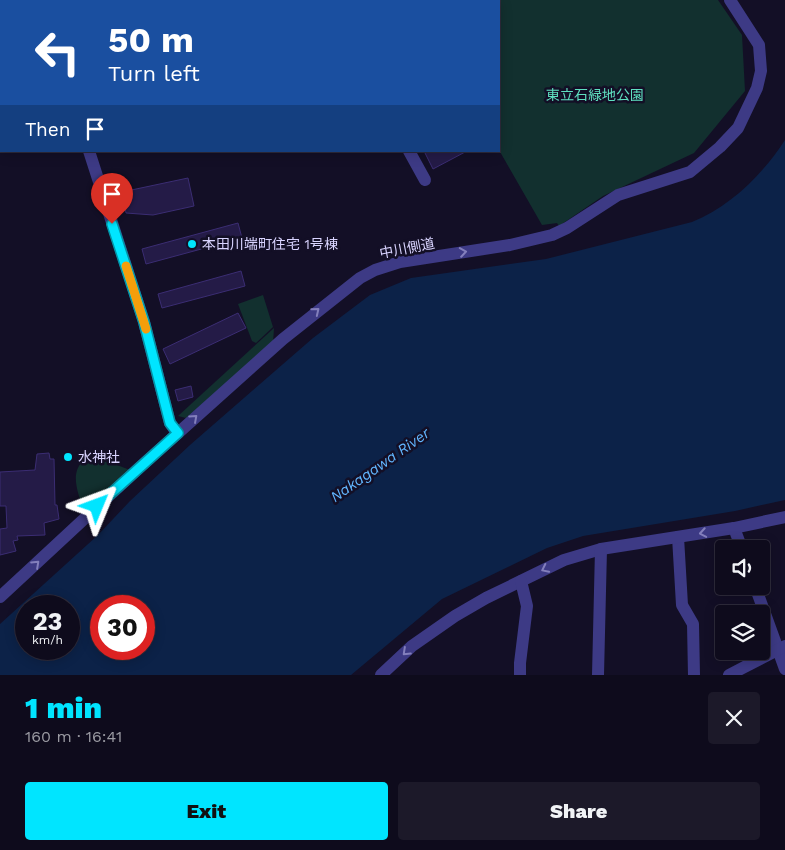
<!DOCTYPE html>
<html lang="en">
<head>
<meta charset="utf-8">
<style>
  :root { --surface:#0e0b1c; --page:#1c1929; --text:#f1f3f6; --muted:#9b9ba3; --line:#2e2b3b; --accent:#00e5ff }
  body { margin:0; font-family:"Work Sans","Noto Sans JP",sans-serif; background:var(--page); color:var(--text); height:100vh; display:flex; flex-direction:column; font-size:19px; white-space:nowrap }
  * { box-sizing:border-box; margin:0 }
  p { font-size:16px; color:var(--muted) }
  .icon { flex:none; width:28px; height:28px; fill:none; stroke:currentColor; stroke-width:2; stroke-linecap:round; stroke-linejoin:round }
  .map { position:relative; height:675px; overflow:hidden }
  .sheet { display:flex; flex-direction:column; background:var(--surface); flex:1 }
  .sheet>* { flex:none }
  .hud { position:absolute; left:0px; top:0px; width:500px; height:152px; box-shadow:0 2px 12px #0003,0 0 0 1px var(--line); background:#1a4fa0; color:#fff; overflow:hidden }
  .fabs { position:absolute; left:715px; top:540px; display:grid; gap:10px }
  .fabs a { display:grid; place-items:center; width:55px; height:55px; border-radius:5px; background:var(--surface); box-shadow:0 2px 12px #0003,0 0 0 1px var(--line); font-size:25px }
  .speed { position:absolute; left:15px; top:595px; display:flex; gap:10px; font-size:25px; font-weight:700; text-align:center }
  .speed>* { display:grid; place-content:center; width:65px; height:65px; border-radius:50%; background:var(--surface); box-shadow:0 2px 12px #0003,0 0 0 1px var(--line); line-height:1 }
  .speed small { font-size:12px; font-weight:400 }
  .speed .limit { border:8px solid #d22; background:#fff; color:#111 }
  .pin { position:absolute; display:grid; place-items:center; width:42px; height:42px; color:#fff; margin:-51px -21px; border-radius:50% 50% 50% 0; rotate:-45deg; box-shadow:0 0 5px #0007 }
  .pin .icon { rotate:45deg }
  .me { position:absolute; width:55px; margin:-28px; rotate:46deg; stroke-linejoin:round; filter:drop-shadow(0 0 4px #0008) }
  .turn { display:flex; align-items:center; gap:18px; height:105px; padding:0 25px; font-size:22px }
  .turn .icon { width:65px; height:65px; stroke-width:2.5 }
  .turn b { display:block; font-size:35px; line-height:42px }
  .then { display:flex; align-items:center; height:48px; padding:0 25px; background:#0003; gap:10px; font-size:19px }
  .round { display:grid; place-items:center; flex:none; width:52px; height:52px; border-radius:5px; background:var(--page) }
  .head { display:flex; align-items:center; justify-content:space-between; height:85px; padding:0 25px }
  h1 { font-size:30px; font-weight:800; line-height:38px; color:var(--accent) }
  .cta { display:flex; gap:10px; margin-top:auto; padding:10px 25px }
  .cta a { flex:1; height:58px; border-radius:5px; background:var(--accent); color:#111; font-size:20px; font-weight:800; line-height:58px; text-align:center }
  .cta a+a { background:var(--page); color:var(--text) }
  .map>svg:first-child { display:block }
  .green { fill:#12302f }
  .water { fill:#0c2248; fill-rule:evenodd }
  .building { fill:#241b47; stroke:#3b2d73 }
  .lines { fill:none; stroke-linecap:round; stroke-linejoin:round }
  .street { stroke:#3d3a85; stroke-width:12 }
  .secondary { stroke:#6f6bff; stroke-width:12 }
  .oneway { stroke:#837fbc }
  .route-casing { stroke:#0095a6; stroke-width:12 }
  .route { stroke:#00e5ff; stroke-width:9 }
  .slow { stroke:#f59e0b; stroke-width:9 }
  .poi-dot { fill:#00e5ff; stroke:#130f26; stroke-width:2 }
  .labels { text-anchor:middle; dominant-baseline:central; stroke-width:5; stroke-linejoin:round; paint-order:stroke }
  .park-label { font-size:14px; fill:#5fe0c0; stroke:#130f26 }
  .poi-label { font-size:14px; fill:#d9d4ff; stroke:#130f26; text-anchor:start }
  .street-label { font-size:14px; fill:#d9d4ff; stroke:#130f26 }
  .water-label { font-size:15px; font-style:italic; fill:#62b6ff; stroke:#130f26 }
</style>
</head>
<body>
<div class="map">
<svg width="785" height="675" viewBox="0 0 785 675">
  <rect width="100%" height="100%" fill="#130f26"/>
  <g class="green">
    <polygon points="276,0 354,0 355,1 272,1"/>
    <polygon points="377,0 718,0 742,35 745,91 694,153 603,196 559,226 557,223 542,225 499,150 499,1"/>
    <polygon points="263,295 273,327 256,343 252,341 238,304"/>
    <polygon points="274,328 273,343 186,418 178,416"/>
    <path d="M96,457L130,470L84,513C80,496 69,476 82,462Z"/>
  </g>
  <path class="water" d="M785,140V500L735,511L583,536L547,548L442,599L351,675H0V624L98,535L130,501L190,445L313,338L370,295L411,278L546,259L692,222C730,207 763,174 785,140ZM26,606H69V649H26ZM101,606H144V649H101Z"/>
  <g class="building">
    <polygon points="424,151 467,151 433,169"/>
    <polygon points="188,178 194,206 153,215 126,213 122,192"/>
    <polygon points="238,223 242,238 146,264 142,249"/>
    <polygon points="241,271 245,286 162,308 158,294"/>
    <polygon points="238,313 246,328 170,364 163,349"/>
    <polygon points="191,386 193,397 178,401 175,390"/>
    <polygon points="49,453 50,459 54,459 55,505 57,505 59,519 44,523 45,535 17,536 18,540 13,541 16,551 0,555 0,529 7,528 6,506 0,506 0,472 35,470 37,454"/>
  </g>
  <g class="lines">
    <g class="street">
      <polyline points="367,0 367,1"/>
      <polyline points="132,1 133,0"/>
      <polyline points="0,132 1,131"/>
      <polyline points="89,151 144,322 170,423 177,433"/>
      <polyline points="409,151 425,180"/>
      <polyline points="734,528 742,549"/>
      <polyline points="678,537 682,605 693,624 694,675"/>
      <polyline points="755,586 785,669"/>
      <polyline points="0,597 139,468 283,339 360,278 375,270 400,262 510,245 552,235 567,228 618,195 690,172 720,147 738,128 757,88 761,71 759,45 730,0"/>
      <polyline points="381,675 412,646 455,616 486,598 564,560 601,549 734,528 785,517"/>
      <polyline points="520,675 520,663 527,606 521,581"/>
      <polyline points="598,675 601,549"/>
      <polyline points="729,675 785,646"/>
    </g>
    <polyline class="secondary" points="0,18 1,19"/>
  </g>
  <defs><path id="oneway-chevron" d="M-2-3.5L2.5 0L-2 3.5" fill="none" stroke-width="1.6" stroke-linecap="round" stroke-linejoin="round" transform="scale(1.25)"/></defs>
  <g class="oneway">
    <use href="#oneway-chevron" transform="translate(463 252) rotate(-9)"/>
    <use href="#oneway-chevron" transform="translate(316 311) rotate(-39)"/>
    <use href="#oneway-chevron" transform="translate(194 418) rotate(-42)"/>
    <use href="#oneway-chevron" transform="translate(703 533) rotate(170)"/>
    <use href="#oneway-chevron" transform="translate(36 564) rotate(-43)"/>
    <use href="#oneway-chevron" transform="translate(545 569) rotate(154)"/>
    <use href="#oneway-chevron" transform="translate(406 652) rotate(137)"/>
  </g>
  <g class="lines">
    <g class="route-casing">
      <polyline id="route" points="97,506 178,433 170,423 144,322 112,224"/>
    </g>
    <use href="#route" class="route"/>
    <polyline class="slow" points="126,266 146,329"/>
  </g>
  <g class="poi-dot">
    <circle cx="192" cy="244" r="5"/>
    <circle cx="68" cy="457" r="5"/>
  </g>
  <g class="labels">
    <g class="park-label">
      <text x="595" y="95">東立石緑地公園</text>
    </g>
    <g class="poi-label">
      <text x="202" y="244">本田川端町住宅 1号棟</text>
      <text x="78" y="457">水神社</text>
    </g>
    <g class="street-label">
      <text transform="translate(407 248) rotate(-11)">中川側道</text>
    </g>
    <g class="water-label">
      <text transform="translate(380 465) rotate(-35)">Nakagawa River</text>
    </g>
  </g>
</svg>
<div class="fabs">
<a><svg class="icon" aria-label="sound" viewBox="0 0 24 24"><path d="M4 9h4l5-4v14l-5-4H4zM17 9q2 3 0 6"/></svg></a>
<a><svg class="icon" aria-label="layers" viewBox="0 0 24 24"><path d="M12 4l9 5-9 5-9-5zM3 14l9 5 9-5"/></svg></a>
</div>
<div class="speed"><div>23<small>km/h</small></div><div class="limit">30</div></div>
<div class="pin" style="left:112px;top:224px;background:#d93025"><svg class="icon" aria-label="arrive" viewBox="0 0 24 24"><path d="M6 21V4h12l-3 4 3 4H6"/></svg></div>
<svg class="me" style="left:97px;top:506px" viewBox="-20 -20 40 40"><path d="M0-17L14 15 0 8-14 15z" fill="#00e5ff" stroke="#fff" stroke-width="4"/></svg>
<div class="hud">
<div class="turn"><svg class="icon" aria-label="left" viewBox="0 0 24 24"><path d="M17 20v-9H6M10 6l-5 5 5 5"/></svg><div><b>50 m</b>Turn left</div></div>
<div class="then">Then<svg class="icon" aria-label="arrive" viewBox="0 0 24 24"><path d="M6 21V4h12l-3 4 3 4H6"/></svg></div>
</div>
</div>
<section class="sheet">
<div class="head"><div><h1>1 min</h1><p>160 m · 16:41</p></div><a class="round"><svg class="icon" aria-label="close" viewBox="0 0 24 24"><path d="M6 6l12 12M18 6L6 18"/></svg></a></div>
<div class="cta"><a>Exit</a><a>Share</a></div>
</section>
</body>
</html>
